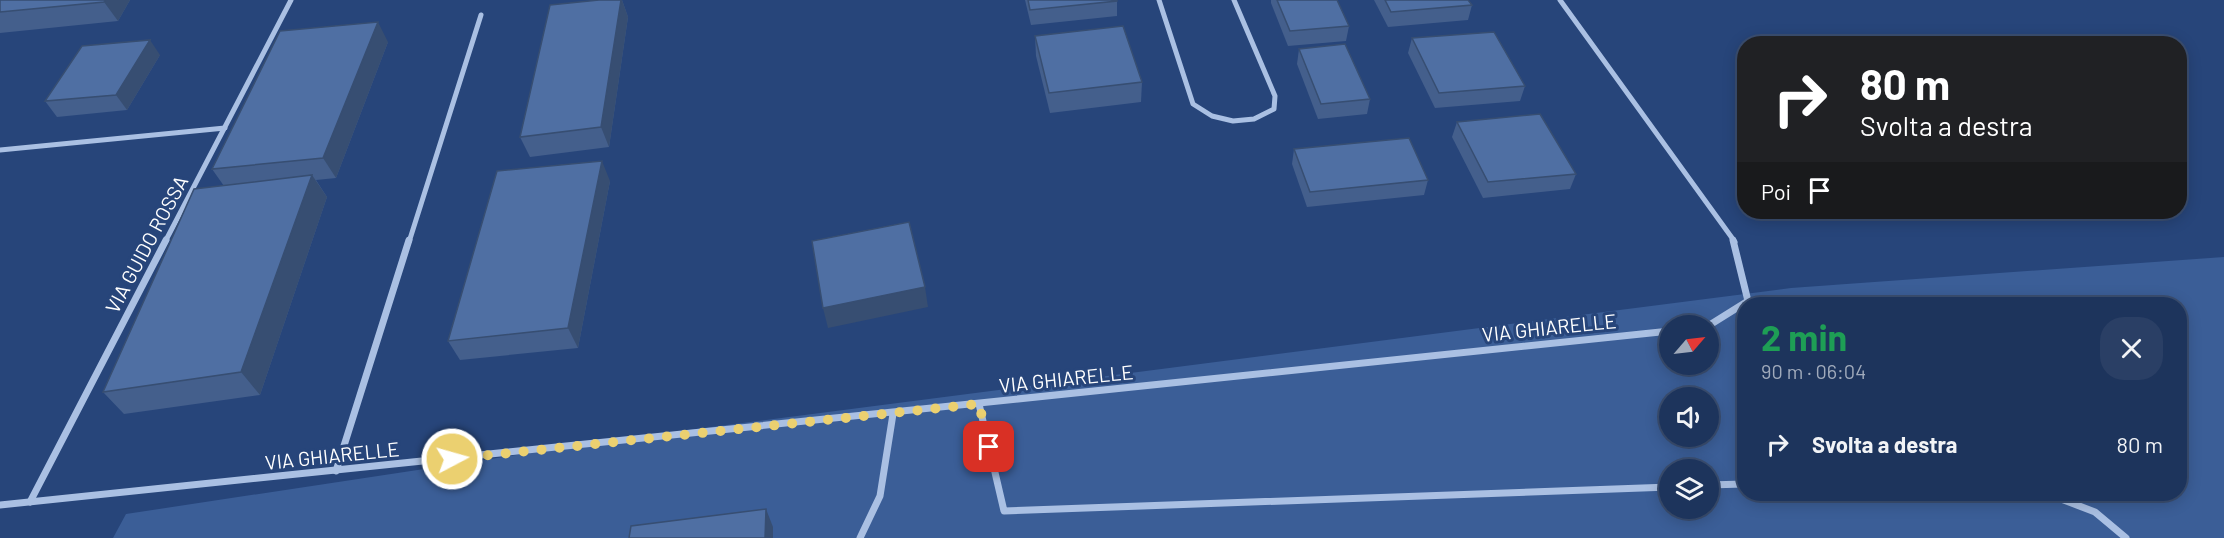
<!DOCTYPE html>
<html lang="it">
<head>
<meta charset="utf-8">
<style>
  :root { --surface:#1d345c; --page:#2a3f65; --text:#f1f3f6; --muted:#a0aabb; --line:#3b4f72 }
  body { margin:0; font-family:Barlow,sans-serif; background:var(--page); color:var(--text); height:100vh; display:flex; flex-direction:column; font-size:22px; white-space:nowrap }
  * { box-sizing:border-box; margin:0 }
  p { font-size:20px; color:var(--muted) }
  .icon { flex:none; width:33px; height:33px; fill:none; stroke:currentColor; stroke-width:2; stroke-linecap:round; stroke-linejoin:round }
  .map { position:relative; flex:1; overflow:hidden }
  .panel { position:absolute; left:1737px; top:297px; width:450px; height:204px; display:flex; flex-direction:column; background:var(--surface); border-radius:24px; box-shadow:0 3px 15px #0003,0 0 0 2px var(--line) }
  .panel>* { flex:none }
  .hud { position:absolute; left:1737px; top:36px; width:450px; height:183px; border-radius:24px; box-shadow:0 3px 15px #0003,0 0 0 2px var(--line); background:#202124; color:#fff; overflow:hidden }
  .needle { width:39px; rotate:62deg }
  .tools { position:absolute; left:1659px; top:315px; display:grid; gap:12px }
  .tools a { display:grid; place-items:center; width:60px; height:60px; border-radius:50%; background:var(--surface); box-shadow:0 3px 15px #0003,0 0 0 2px var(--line); font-size:30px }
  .pin { position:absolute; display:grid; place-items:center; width:51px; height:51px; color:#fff; margin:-26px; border-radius:12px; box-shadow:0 3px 9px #0006 }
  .me { position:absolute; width:66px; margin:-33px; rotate:84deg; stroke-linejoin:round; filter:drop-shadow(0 0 4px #0008) }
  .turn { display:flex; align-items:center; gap:21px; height:126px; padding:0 24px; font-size:27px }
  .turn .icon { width:78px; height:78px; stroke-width:2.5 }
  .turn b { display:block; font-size:42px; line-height:51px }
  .then { display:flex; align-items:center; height:57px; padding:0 24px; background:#0003; gap:12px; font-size:22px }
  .round { display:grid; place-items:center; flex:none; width:63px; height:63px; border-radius:24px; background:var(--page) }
  .overview { display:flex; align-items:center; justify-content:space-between; height:102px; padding:0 24px }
  h1 { font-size:36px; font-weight:700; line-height:45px; color:#1e9e55 }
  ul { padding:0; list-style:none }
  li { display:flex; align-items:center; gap:18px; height:90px; padding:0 24px }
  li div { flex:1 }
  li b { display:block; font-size:22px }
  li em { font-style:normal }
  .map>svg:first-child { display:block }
  .green { fill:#3b5e97; fill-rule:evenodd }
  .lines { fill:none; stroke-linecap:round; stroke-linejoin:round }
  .street-far1 { stroke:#aac0e3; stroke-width:5 }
  .street { stroke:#aac0e3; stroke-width:7 }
  .wall { fill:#445f8c }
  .shaded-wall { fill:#374e72 }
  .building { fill:#4f6fa3; stroke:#374e72; stroke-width:1.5 }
  .route { stroke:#ebd070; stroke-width:10; stroke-dasharray:0 18 }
  .labels { text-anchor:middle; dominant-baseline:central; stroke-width:6; stroke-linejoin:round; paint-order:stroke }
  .street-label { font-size:20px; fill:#fff; stroke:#27457a }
</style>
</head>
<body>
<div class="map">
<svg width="2224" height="538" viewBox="0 0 2224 538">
  <rect width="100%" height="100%" fill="#27457a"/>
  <path class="green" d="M2224,257V538H113L126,514L649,435L1791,288ZM1744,304H2180V494H1744ZM1670,326H1708V364H1670ZM1670,398H1708V436H1670ZM1670,470H1708V508H1670Z"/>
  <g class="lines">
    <g class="street-far1">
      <polyline points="1159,0 1193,104 1212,116 1233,121 1254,119 1274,109 1275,96 1234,0"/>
      <polyline points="1560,0 1735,242"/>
      <polyline points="0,150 225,128"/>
      <polyline points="165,242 291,0"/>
      <polyline points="409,242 481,15"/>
    </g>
    <g class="street">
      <polyline points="1708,326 1748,301 1733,240"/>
      <polyline points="979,404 1004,511 1670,487"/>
      <polyline points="336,471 409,240"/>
      <polyline points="1708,485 1744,484"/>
      <polyline points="2048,494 2095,512 2126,538"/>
      <polyline points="30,502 166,240"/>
      <polyline points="0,505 1670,331"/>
      <polyline points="860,538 880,496 893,414"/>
    </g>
  </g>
  <g class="wall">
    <polygon points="0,0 130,0 118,21 0,33"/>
    <polygon points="599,0 622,0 628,17 609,147 530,157 520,137"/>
    <polygon points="1025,0 1117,0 1117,16 1031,25"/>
    <polygon points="1271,0 1337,0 1349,26 1346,41 1288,46 1271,3"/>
    <polygon points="1374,0 1468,0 1472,5 1468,20 1388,27"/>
    <polygon points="1035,36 1142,82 1141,102 1050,113 1036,56"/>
    <polygon points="1412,38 1525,86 1520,101 1435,108 1408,53"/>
    <polygon points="388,42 336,178 316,180 327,197 260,395 124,414 103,392 224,186 212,169"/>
    <polygon points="1299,49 1370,99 1367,114 1318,119 1297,64"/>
    <polygon points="160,55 127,110 57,117 45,101"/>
    <polygon points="1457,122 1576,174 1570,189 1483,198 1452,137"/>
    <polygon points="1294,149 1428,180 1424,195 1307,207 1292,164"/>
    <polygon points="610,181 578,348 460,360 448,341"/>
  </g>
  <g class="shaded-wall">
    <polygon points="105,0 130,0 118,21 104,2"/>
    <polygon points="621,0 622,0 628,17 609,147 601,127"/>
    <polygon points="378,22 388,42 336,178 323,158"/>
    <polygon points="150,40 160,55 127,110 116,95"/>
    <polygon points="602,161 610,181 578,348 568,328"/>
    <polygon points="312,175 327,197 260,395 241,372"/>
    <polygon points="925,287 928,307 828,328 823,308"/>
    <polygon points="766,509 773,527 773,538 765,538"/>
  </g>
  <g class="building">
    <polygon points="0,0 105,0 104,2 0,12"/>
    <polygon points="599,0 621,0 601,127 520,137 550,5"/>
    <polygon points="1028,0 1117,0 1117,1 1030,10"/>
    <polygon points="1277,0 1337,0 1349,26 1290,31"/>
    <polygon points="1385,0 1468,0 1472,5 1391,12"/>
    <polygon points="378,22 323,158 212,169 280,31"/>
    <polygon points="1123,26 1142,82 1049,93 1035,36"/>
    <polygon points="1494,32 1525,86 1439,93 1412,38"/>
    <polygon points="150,40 116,95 45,101 82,46"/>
    <polygon points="1345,44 1370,99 1321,104 1299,49"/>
    <polygon points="1540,114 1576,174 1488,182 1457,122"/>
    <polygon points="1409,138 1428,180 1310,192 1294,149"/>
    <polygon points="602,161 568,328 448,341 497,171"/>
    <polygon points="312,175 241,372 103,392 194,189"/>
    <polygon points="909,222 925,287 823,308 812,241"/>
    <polygon points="766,509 765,538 629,538 631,526"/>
  </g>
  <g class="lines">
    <polyline class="route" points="452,459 979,404 989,447"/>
  </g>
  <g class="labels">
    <g class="street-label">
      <text transform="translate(146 244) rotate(-62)">VIA GUIDO ROSSA</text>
      <text transform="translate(1549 327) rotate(-6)">VIA GHIARELLE</text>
      <text transform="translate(1066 378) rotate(-6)">VIA GHIARELLE</text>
      <text transform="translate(332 455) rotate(-6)">VIA GHIARELLE</text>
    </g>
  </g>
</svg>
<div class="tools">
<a><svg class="needle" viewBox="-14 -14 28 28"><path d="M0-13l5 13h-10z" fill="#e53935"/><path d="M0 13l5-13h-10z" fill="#a0aabb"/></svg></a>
<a><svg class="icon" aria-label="sound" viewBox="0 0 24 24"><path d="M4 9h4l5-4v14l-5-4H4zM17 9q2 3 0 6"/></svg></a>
<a><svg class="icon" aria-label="layers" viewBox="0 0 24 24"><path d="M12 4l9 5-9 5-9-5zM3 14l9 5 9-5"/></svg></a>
</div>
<div class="pin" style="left:989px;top:447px;background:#d93025"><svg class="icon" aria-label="arrive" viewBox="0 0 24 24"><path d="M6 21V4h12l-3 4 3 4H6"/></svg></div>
<svg class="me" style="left:452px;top:459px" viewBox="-20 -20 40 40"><circle r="17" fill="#ebd070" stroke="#fff" stroke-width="3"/><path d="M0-11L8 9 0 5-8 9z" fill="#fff"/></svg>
<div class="hud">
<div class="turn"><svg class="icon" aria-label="right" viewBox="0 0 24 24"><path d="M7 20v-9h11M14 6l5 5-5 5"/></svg><div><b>80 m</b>Svolta a destra</div></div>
<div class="then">Poi<svg class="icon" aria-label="arrive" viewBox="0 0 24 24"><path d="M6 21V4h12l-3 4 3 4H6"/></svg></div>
</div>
<section class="panel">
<div class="overview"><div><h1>2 min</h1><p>90 m · 06:04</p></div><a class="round"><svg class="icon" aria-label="close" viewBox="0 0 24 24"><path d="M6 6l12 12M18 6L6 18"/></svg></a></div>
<ul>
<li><svg class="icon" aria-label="right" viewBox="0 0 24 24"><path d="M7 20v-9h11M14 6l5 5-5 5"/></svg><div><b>Svolta a destra</b></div><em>80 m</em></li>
</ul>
</section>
</div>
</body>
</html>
